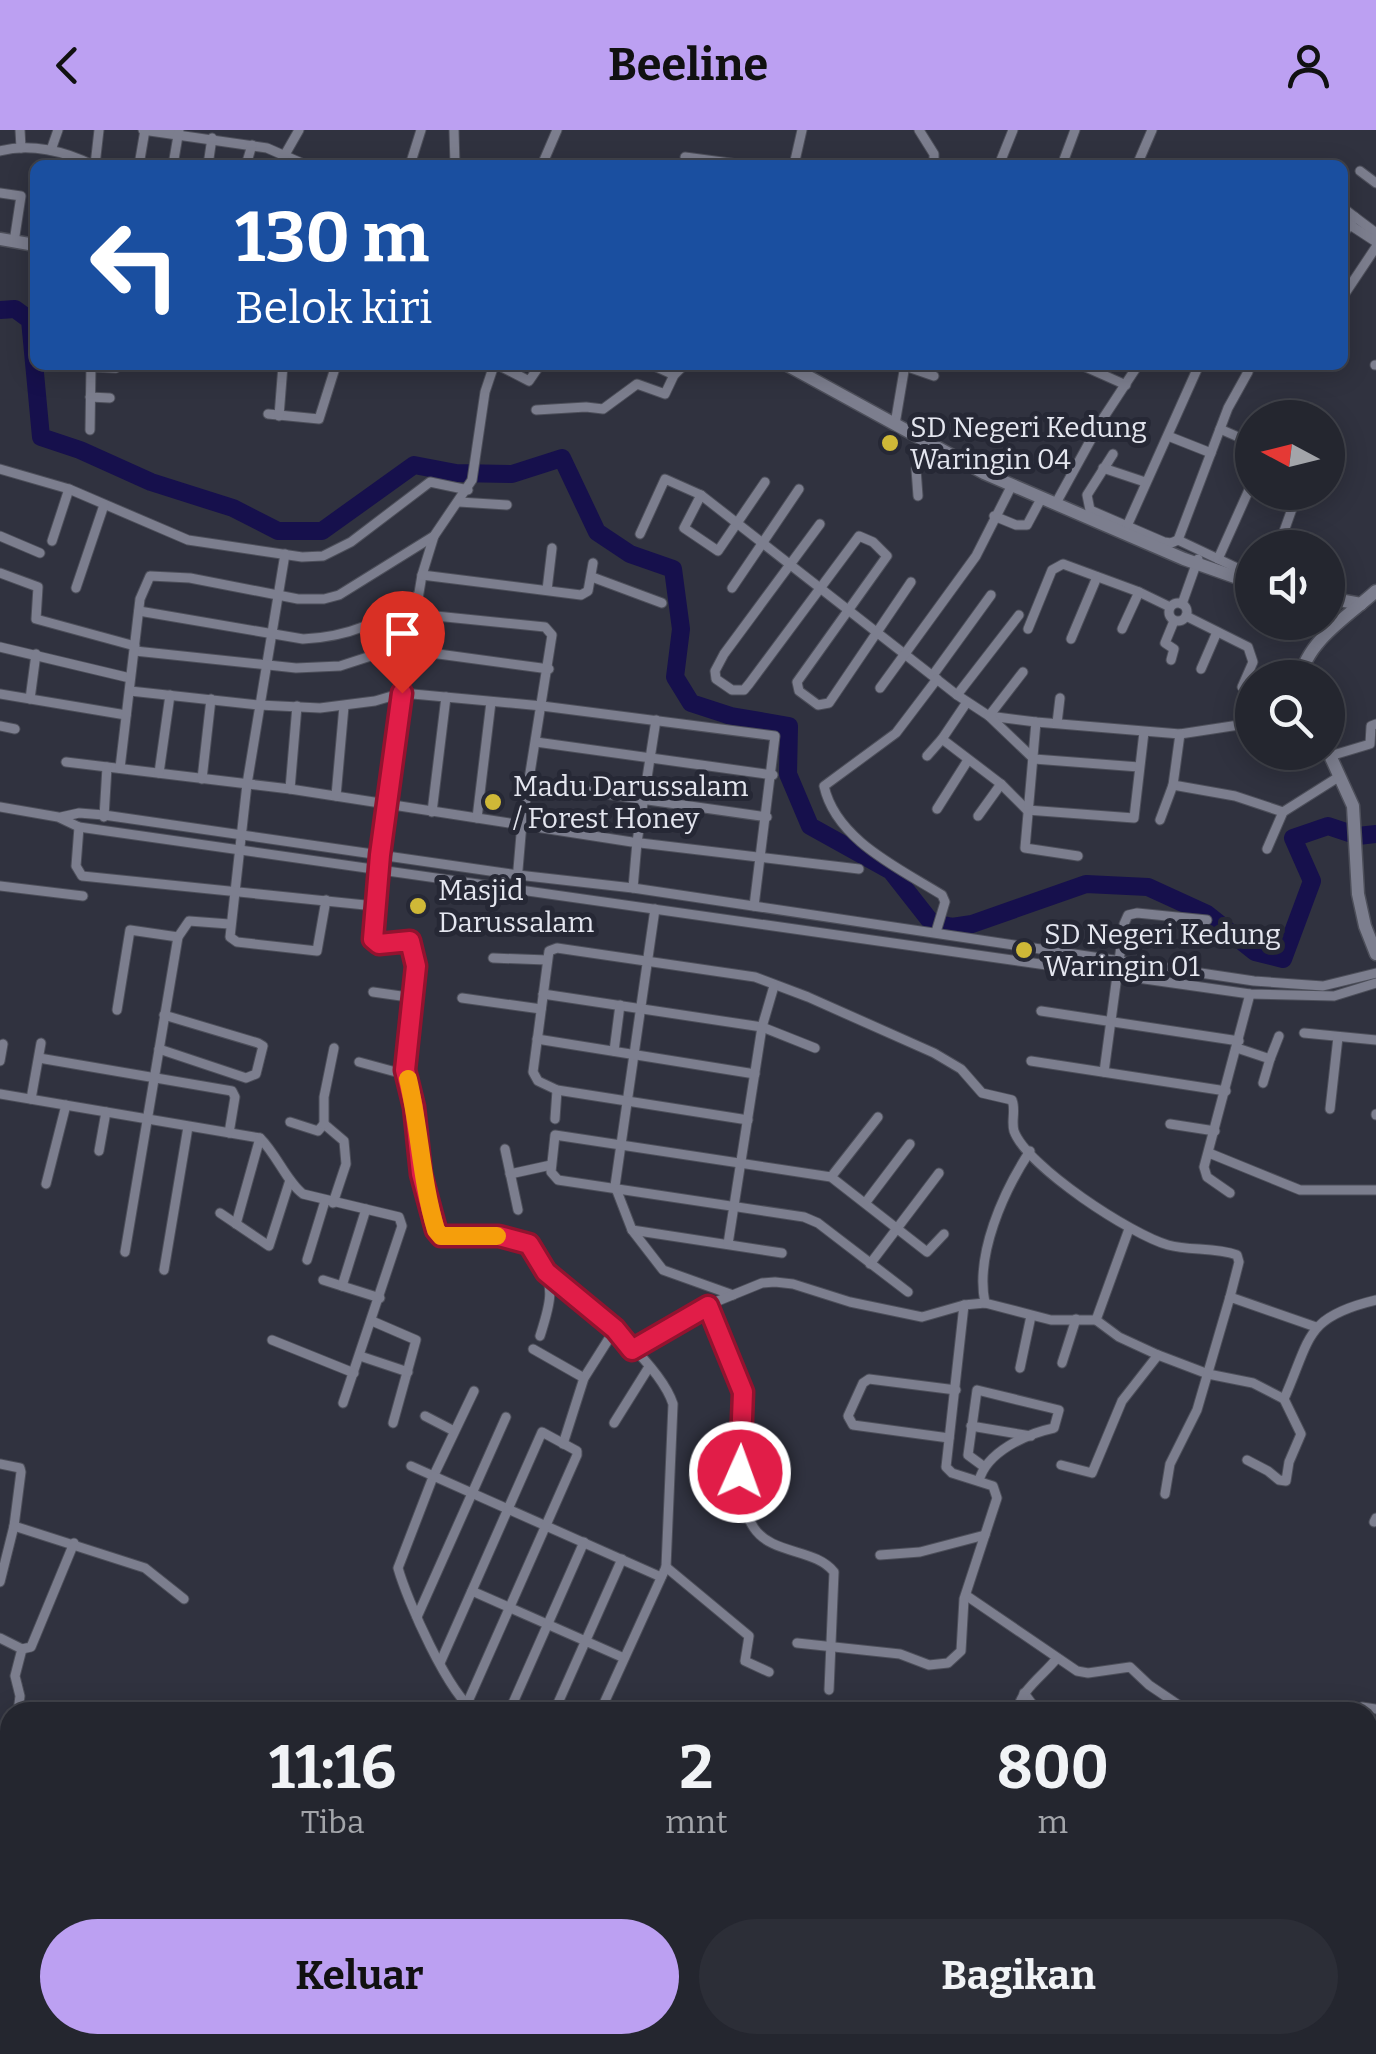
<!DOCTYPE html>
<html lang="id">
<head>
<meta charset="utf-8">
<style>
  :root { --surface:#24262f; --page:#2c2e37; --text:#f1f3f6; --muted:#a3a5aa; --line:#41434b; --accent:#bca0f2 }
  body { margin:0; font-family:Bitter,serif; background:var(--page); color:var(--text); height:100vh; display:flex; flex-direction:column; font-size:38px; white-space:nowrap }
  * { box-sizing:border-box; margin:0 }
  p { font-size:32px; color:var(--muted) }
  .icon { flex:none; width:55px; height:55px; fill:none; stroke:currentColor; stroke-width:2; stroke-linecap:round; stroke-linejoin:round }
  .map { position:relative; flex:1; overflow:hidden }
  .details { position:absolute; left:0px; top:1572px; width:1378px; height:352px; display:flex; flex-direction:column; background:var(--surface); border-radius:30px 30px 0 0; box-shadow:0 5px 25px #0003,0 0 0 2px var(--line) }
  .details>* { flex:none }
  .banner { position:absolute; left:30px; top:30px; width:1318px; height:210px; border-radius:15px; box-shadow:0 5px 25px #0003,0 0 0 2px var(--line); background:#1a4fa0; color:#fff; overflow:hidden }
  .needle { width:65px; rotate:277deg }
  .fabs { position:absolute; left:1235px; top:270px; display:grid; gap:20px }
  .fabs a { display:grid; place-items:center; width:110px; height:110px; border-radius:50%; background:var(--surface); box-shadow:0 5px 25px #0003,0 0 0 2px var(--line); font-size:50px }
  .pin { position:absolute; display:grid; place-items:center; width:85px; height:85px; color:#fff; margin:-102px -42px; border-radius:50% 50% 50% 0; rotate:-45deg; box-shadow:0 0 10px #0007 }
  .pin .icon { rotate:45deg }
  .me { position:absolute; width:110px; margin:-55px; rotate:2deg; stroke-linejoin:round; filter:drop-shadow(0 0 8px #0008) }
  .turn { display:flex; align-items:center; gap:35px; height:210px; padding:0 40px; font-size:45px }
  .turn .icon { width:130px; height:130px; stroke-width:2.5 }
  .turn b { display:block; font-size:70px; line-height:85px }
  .eta { display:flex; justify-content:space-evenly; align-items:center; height:170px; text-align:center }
  .eta b { font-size:60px; font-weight:700; line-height:70px }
  .action { display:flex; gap:20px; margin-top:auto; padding:20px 40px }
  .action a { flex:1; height:115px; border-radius:60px; background:var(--accent); color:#111; font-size:40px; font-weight:700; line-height:115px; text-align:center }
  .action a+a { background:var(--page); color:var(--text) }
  header { display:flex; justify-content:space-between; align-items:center; height:130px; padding:0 40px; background:var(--accent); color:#111; font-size:45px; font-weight:700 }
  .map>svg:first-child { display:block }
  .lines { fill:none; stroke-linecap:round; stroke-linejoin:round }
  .river { stroke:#16104c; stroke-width:18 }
  .street-casing { stroke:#4d4f5a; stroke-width:11 }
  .secondary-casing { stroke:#4d4f5a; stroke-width:15 }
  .street { stroke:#7c7e8e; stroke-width:9 }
  .secondary { stroke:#7c7e8e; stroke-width:12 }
  .route-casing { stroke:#92132f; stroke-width:25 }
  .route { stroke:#e11d48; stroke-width:18 }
  .slow { stroke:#f59e0b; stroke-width:18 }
  .poi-dot { fill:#cfb837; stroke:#262835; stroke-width:4 }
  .labels { text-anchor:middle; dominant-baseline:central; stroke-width:10; stroke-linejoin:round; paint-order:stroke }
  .poi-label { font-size:28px; fill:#e4e6ef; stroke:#262835; text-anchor:start }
</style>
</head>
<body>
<header><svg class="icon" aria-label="back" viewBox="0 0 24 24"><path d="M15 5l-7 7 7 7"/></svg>Beeline<svg class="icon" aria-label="person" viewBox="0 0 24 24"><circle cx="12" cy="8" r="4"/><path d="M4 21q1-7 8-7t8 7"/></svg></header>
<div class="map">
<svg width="1376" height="1924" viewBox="0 0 1376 1924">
  <rect width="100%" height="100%" fill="#30323f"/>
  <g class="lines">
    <polyline class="river" points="0,180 15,179 30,190 41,307 80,320 151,352 233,378 278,401 322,401 414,335 456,343 512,344 562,328 597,402 630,424 673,439 681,499 675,547 691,573 731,586 789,596 788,644 810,696 891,741 931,792 952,797 972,794 1086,754 1148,757 1207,784 1255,822 1283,829 1312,751 1293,708 1328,696 1358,706 1376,704"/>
    <g class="street-casing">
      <g id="street">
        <polyline points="20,0 21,18"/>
        <polyline points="143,0 267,18 306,35"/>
        <polyline points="454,0 455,35"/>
        <polyline points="919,0 934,24 934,35"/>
        <polyline points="51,20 58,0"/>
        <path d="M0,21C30,13 65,21 92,35"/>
        <polyline points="685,27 745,35"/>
        <polyline points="95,35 99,0"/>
        <polyline points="139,35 145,0"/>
        <polyline points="173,35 179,0"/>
        <polyline points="208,35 212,8"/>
        <polyline points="246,35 252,15"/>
        <polyline points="279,35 299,0"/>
        <polyline points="410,35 421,0"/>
        <polyline points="542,35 557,0"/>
        <polyline points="794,35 802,0"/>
        <polyline points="999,35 1013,0"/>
        <polyline points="1062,35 1075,0"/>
        <polyline points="1137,35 1152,0"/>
        <polyline points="1360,41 1376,53"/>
        <polyline points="0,63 21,66 14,112"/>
        <polyline points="1342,77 1355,87 1342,106"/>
        <polyline points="1355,87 1376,103"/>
        <polyline points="1350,95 1376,112"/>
        <polyline points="1342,168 1376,117"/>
        <polyline points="498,235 529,251 540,235"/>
        <polyline points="652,235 674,245"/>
        <polyline points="1081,235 1126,255"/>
        <polyline points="1375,235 1376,235"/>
        <polyline points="905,236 934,246"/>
        <polyline points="91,237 116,238"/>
        <polyline points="90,267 110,268"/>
        <polyline points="536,280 586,277 603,279 637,254 665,264 674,245 684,235"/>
        <polyline points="268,284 319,289 336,235"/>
        <polyline points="279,286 283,235"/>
        <polyline points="895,294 905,235"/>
        <polyline points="1220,299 1252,313"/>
        <polyline points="90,300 91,235"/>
        <polyline points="1168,306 1211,323"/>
        <polyline points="1113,324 1087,365 1090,380 1164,412 1171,413 1178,410 1252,445"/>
        <polyline points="1103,338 1145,352"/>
        <polyline points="0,339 69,359 188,410 302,427 323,426 351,412 430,352 468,360"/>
        <polyline points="701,365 684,398 718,421 765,352"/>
        <polyline points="918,366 916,339 926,310"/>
        <polyline points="459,372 507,375"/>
        <polyline points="1056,373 1100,293 1138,235"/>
        <polyline points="994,386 1016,395 1027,395 1042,367"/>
        <polyline points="820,394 724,524 715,541 716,549 732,560 744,560 749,554 859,406 873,412 887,426 797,552 799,561 818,575 829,573 911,452"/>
        <polyline points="1127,396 1199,235"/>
        <polyline points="640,404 665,349 701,365 957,565 989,586 1036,592 1180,604 1252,593"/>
        <polyline points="0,406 40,423"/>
        <path d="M434,406L422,445L402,563L373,809L379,814L410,811C431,849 399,903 405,941C407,956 414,970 416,986C421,1025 425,1062 436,1100L441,1106C475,1107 522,1095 541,1131C556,1160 549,1177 540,1206"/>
        <polyline points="1178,410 1228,278 1248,242 1249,235"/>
        <polyline points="1281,410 1316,418"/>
        <polyline points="52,411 69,359"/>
        <polyline points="1278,418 1298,362"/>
        <polyline points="285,424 247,654 230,807 237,812 317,821 326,770"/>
        <polyline points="1218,429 1252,353"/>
        <polyline points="0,443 38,457 36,489 135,516"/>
        <polyline points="422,445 581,465 588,461 593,433"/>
        <polyline points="592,447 662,473"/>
        <polyline points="76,458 104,375"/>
        <polyline points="732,458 799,359"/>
        <polyline points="547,460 552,418"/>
        <circle cx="1178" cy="482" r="9"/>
        <polyline points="1182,474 1198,429"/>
        <path d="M139,481L303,509C349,507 382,492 418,465"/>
        <polyline points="416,484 545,497 552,505 522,693 517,751"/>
        <polyline points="1186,486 1248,517 1253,532 1242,557"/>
        <polyline points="1028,499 1052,440 1063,434 1139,462 1170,477"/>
        <polyline points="1122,499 1139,462"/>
        <polyline points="1071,509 1097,447"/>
        <polyline points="0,517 130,548"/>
        <polyline points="409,520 549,539"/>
        <polyline points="135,521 296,538 340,536 411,513"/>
        <polyline points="1171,530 1174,519 1165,513 1174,491"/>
        <polyline points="1201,539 1217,502"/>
        <polyline points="1023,542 989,586 1034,629 1139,637"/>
        <polyline points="933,545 991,465"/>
        <polyline points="880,558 976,426 1012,355"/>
        <polyline points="130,561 259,575 320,578 375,571 402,563 542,576 775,606 754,776"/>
        <polyline points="0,564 126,585"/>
        <polyline points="957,565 1019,485"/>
        <polyline points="30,569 36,524"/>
        <polyline points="967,572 942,609 1001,654 1027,680 1134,688 1144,602"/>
        <polyline points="1036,592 1025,718 1078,726"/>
        <polyline points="1057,593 1060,568"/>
        <polyline points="0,596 15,599"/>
        <polyline points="536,612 773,645"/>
        <polyline points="927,626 942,609"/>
        <polyline points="1330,626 1370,614 1371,596 1376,594"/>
        <polyline points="66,632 290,659 632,712 859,739"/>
        <polyline points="120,638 140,469 150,446 190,448 298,469 324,469 339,465 434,406 472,350 485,262 494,235"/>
        <polyline points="159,643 170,565"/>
        <polyline points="202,649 211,569"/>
        <polyline points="528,653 767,687"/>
        <polyline points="1173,655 1235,666 1283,682"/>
        <polyline points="290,659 297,576"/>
        <polyline points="336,666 344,576"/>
        <polyline points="0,677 58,687 79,697 1250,864 1334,866 1376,853"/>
        <polyline points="937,679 968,630"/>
        <polyline points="432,682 446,567"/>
        <polyline points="978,686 1001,654"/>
        <polyline points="61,687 79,683 104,685 518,745 633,758 1254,851 1323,856 1376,843"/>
        <polyline points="104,687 107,637"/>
        <polyline points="477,688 491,572"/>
        <polyline points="1160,690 1173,655 1180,604"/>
        <polyline points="79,697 76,736 82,746 375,776"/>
        <polyline points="1267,719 1283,682 1340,646"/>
        <polyline points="0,756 83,766"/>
        <polyline points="633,758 637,712 656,590"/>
        <polyline points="655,779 615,1056 632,1100 663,1140 733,1165"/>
        <path d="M936,802L945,772L942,765C899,738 836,710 824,656L896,603L937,549"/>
        <polyline points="493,828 547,830"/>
        <polyline points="373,862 415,868"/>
        <polyline points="543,864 762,897 815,918"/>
        <polyline points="462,868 541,879"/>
        <polyline points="117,880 130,800 178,807"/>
        <polyline points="1041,881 1239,911"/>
        <polyline points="1304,903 1376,910"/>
        <polyline points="537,909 755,944"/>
        <polyline points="1237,918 1270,929 1263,953"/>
        <polyline points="159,919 246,948 256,944 263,916 258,913 164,885"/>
        <polyline points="614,921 620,875"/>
        <polyline points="39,928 232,961 235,967 229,1003"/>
        <polyline points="1270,929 1279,906"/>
        <polyline points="0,931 3,914"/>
        <polyline points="1031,931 1226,961"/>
        <polyline points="359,932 407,945"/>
        <polyline points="1104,942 1124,794 1128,785 1137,783 1207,790"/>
        <path d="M0,964L260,1008C277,1025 287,1052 303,1064L399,1087L402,1096L343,1273"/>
        <polyline points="31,969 41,913"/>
        <polyline points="1330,979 1338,907"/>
        <polyline points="1376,985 1376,984"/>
        <polyline points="555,989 557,960"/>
        <path d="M748,990L557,960L538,951L533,942L549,821L557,818L755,847L808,867L934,923L961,939L982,963L1012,970C1016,980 1011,991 1014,1001C1027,1037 1132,1105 1168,1115C1190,1121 1215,1117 1237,1125L1239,1132L1230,1167"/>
        <polyline points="290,992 318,1001 324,994 344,1011 346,1034 333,1073"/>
        <polyline points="324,994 324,967 334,918"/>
        <polyline points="1170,994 1215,1001"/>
        <polyline points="505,1019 518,1080"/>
        <polyline points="99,1021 106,982"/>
        <polyline points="1209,1023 1300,1060 1376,1060"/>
        <polyline points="510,1044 551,1035"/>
        <polyline points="831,1047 878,987"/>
        <polyline points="46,1054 66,975"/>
        <polyline points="1230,1063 1207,1047 1204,1037 1250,864"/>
        <polyline points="866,1072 910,1014"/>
        <polyline points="220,1083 269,1116 290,1050"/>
        <polyline points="236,1094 260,1008"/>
        <polyline points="632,1100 782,1123"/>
        <polyline points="728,1114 762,897 774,856"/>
        <polyline points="125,1122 178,807 189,791 229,794"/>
        <polyline points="307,1130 325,1071"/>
        <polyline points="870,1134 939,1043"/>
        <polyline points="164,1140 188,997"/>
        <path d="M548,1143C584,1173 659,1231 673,1274L666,1437L600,1582"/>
        <polyline points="323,1150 380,1168"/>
        <polyline points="342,1156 366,1079"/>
        <polyline points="908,1162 818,1093 804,1087 558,1050 551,1042 555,1005 831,1047 927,1122 944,1104"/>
        <path d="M985,1173C975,1125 1003,1062 1030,1021"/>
        <path d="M708,1175C719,1202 739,1233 743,1261C748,1305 727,1358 754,1398C772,1425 815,1418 834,1442L829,1560"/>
        <polyline points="1096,1190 1129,1099"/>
        <polyline points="372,1191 416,1210 393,1293"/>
        <polyline points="272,1210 354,1243"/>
        <polyline points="533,1219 584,1248"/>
        <polyline points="632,1220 708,1175 762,1153 775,1152 793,1154 850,1172 922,1187 964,1175 985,1173 1051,1190 1096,1190 1119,1207 1158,1225 1208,1244 1253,1253 1284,1269"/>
        <polyline points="360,1226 408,1242"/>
        <polyline points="1062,1233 1076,1189"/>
        <polyline points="1020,1238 1031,1186"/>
        <path d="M474,1261L433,1347L398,1438C407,1470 449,1566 476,1582"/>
        <polyline points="425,1286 454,1301"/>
        <polyline points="614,1293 649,1237"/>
        <polyline points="971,1296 1031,1306"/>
        <polyline points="949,1308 853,1295 848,1286 863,1253 869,1249 956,1260"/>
        <polyline points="563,1314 584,1248 615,1199"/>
        <path d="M1247,1330L1268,1341L1279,1350L1286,1351L1289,1332L1301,1304L1284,1269C1311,1208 1304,1187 1376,1170"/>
        <polyline points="0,1334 20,1338 21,1342 14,1396 0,1452"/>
        <polyline points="1061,1335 1092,1343 1122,1271 1158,1225"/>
        <polyline points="411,1336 661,1447"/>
        <path d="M979,1351C986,1322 1026,1304 1054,1298L1059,1280L977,1260L968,1325L983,1336"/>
        <polyline points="1165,1364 1170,1334 1197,1280 1230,1167 1316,1197"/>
        <polyline points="1374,1392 1376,1388"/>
        <polyline points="14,1396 145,1438 184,1469"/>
        <polyline points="880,1425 920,1422 985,1405"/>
        <polyline points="666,1437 749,1506 745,1531 769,1542"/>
        <polyline points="472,1461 624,1528"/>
        <polyline points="967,1466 1077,1541 1088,1543 1130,1537 1149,1555 1189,1582"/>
        <polyline points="417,1487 506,1287"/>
        <polyline points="0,1508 22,1519 15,1546 20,1566 18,1582"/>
        <polyline points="797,1513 900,1524 929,1535 948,1533 961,1521 964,1469 997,1368 993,1356 952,1343 946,1337 964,1175"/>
        <polyline points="22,1519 31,1517 74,1413"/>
        <polyline points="440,1533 542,1302 577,1321 577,1325 466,1576"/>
        <polyline points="1024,1563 1038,1582"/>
        <polyline points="1362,1577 1376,1579"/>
        <polyline points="509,1582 584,1412"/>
        <polyline points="554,1582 622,1429"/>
        <path d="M1017,1582C1020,1560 1044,1545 1057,1528"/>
        <polyline points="0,1616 10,1599"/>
        <polyline points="1368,1642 1376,1645"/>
        <polyline points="1368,1692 1376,1662"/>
        <polyline points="0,1720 10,1730"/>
        <polyline points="0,1778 10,1767"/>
        <polyline points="64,1915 72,1924"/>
        <polyline points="376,1915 384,1924"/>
        <polyline points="1363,1915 1376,1918"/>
        <polyline points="116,1924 125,1915"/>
        <polyline points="335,1924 341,1915"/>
        <polyline points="534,1924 540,1915"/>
        <polyline points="706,1924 709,1915"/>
        <polyline points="744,1924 747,1915"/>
        <polyline points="783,1924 786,1915"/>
        <polyline points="821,1924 824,1915"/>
        <polyline points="857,1924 860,1915"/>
        <polyline points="899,1924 903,1915"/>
        <polyline points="938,1924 941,1915"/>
        <polyline points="982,1924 985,1915"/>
        <polyline points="1351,1924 1354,1915"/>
      </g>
    </g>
    <g class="secondary-casing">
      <g id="secondary">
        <polyline points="0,109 35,115"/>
        <polyline points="787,235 984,343 1184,429 1252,453"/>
        <polyline points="1328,468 1361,474"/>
        <path d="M1301,548C1305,512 1351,484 1376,461"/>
        <polyline points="1328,621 1353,676 1358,764 1365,796 1376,824"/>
      </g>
    </g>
    <use href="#street" class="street"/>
    <use href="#secondary" class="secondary"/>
  </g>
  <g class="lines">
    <g class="route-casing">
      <polyline id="route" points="402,563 380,725 373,809 379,814 410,811 416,836 405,940 414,977 421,1044 436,1100 441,1106 499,1106 529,1114 546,1142 615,1199 632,1220 708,1176 743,1262 740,1342"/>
    </g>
    <use href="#route" class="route"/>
    <path class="slow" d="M408,949C420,999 421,1050 436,1100L441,1106H497"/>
  </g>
  <g class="poi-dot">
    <circle cx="890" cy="313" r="10"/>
    <circle cx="493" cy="672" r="10"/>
    <circle cx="418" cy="776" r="10"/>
    <circle cx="1024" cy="820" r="10"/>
  </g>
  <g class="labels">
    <g class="poi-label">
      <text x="910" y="297">SD Negeri Kedung<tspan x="910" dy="32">Waringin 04</tspan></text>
      <text x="513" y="656">Madu Darussalam<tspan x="513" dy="32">/ Forest Honey</tspan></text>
      <text x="438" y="760">Masjid<tspan x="438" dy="32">Darussalam</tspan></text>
      <text x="1044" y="804">SD Negeri Kedung<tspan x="1044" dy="32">Waringin 01</tspan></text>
    </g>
  </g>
</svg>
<div class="fabs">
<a><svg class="needle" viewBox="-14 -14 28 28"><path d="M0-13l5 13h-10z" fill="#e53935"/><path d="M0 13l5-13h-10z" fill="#a3a5aa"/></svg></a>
<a><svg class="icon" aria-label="sound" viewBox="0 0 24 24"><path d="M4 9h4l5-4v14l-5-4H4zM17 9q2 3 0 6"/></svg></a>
<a><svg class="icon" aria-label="search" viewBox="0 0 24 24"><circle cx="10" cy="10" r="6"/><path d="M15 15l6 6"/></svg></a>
</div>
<div class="pin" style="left:402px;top:563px;background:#d93025"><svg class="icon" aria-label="arrive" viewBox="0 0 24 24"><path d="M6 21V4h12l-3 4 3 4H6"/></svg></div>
<svg class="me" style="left:740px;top:1342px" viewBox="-20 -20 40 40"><circle r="17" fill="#e11d48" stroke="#fff" stroke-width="3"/><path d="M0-11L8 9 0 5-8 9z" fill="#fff"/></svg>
<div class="banner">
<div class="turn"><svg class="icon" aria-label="left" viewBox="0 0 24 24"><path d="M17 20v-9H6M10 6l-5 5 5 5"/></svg><div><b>130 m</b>Belok kiri</div></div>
</div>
<section class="details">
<div class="eta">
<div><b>11:16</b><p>Tiba</p></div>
<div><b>2</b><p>mnt</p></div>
<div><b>800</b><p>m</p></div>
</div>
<div class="action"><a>Keluar</a><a>Bagikan</a></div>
</section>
</div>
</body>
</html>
